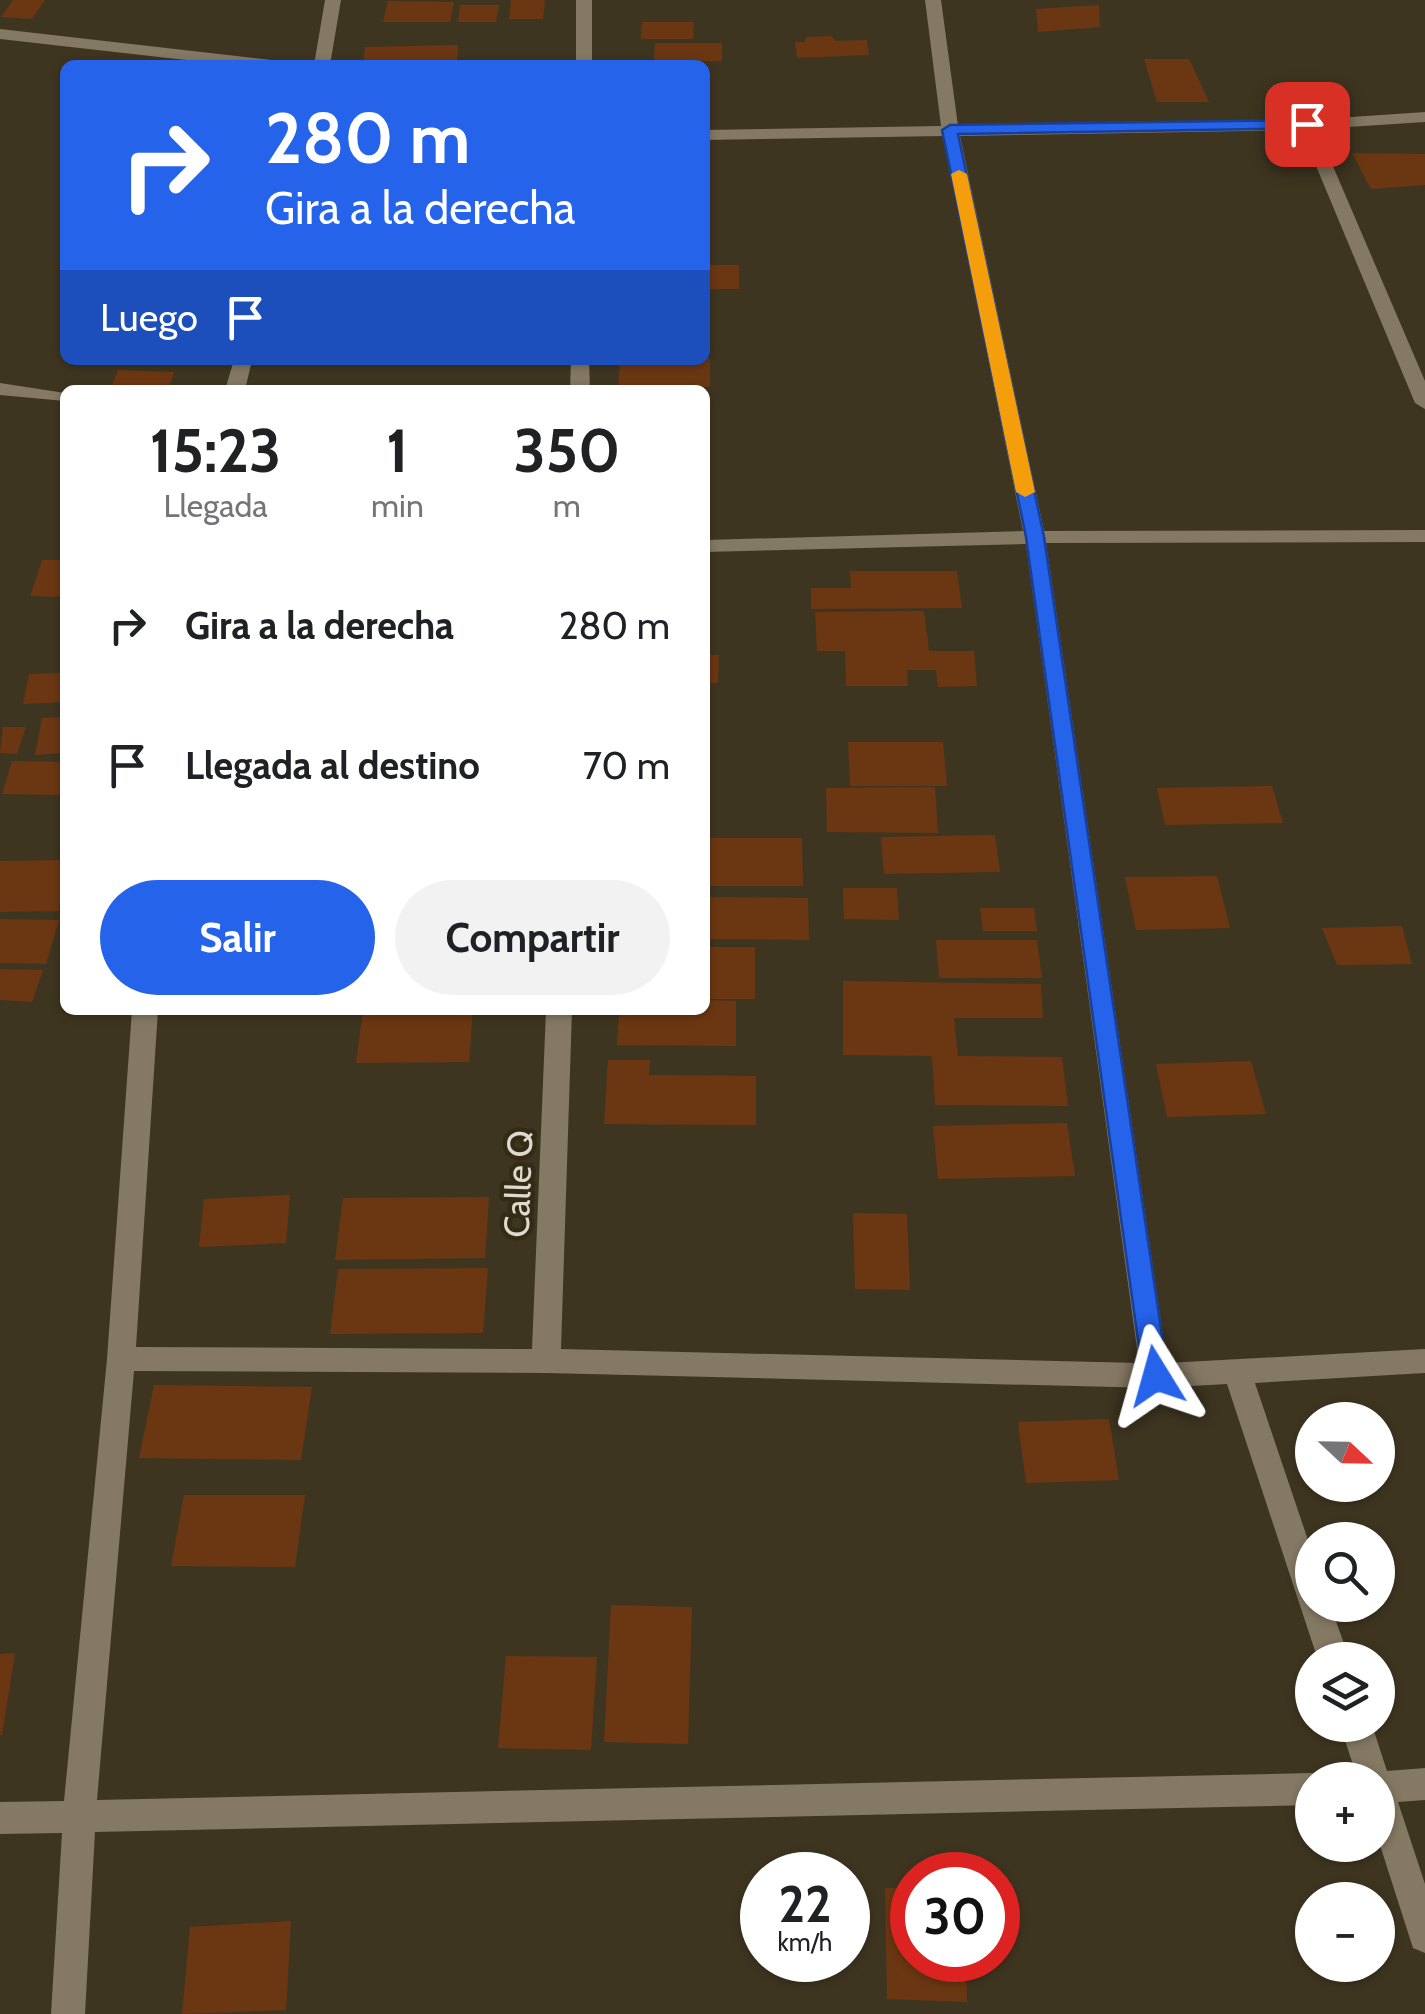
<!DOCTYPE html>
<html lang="es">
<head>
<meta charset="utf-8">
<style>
  :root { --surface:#fff; --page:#f2f2f2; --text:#202124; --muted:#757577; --accent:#2563eb }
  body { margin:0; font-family:Cabin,sans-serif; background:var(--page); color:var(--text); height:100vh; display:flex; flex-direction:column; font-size:38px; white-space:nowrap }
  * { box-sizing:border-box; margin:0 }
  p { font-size:32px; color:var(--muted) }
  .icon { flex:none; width:55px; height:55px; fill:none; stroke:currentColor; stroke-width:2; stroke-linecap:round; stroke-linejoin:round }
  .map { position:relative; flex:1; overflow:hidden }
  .details { position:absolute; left:60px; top:385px; width:650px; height:630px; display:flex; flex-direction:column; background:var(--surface); border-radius:15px; box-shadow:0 2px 8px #0004 }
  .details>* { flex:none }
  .banner { position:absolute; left:60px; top:60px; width:650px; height:305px; border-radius:15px; box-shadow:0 2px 8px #0004; background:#2563eb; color:#fff; overflow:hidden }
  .needle { width:65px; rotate:112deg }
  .tools { position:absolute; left:1295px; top:1402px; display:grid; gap:20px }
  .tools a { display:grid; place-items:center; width:100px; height:100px; border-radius:50%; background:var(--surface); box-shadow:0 2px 8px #0004; font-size:50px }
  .speed { position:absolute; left:740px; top:1852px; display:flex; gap:20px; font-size:50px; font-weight:700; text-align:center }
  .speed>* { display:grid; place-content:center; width:130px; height:130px; border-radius:50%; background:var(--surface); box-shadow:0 2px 8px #0004; line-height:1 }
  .speed small { font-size:25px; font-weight:400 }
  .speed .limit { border:15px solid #d22; background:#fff; color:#111 }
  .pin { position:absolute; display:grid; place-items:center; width:85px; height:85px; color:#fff; margin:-42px; border-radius:20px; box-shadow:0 5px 15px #0006 }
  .me { position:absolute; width:110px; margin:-55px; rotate:352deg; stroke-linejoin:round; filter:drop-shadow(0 0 8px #0008) }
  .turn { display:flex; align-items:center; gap:35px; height:210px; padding:0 40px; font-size:45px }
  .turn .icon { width:130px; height:130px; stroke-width:2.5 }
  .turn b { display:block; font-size:70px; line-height:85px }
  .then { display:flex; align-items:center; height:95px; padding:0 40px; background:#0003; gap:20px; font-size:38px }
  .eta { display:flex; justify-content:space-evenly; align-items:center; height:170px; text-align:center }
  .eta b { font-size:60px; font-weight:700; line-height:70px }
  .primary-button { display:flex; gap:20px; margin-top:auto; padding:20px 40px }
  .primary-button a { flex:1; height:115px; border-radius:60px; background:var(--accent); color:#fff; font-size:40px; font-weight:700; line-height:115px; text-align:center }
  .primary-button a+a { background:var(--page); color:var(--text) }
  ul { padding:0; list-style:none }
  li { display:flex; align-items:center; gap:30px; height:140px; padding:0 40px }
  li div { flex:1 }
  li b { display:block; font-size:38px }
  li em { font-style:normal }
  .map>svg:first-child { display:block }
  .building { fill:#6b3712 }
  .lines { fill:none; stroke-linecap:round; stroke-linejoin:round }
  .street { fill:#847963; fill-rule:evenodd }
  .route { fill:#2563eb; stroke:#184099; stroke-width:2.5 }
  .slow { fill:#f59e0b }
  .labels { text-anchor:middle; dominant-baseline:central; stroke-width:9; stroke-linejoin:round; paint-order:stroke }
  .street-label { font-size:35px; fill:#e0dace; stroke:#342b17 }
</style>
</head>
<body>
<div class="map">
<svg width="1425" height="2014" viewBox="0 0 1425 2014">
  <rect width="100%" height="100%" fill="#3e3520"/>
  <g class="building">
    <polygon points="13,0 45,0 32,19 1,17"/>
    <polygon points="511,0 545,0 543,19 509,19"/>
    <polygon points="388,1 454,2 450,22 383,22"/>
    <polygon points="460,5 499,5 496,22 458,22"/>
    <polygon points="1099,5 1100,27 1038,32 1036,9"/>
    <polygon points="642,22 694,22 693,39 641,39"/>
    <polygon points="831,36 836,41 867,40 869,55 797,58 795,42 804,42 807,37"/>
    <polygon points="655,43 722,43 722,61 654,62"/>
    <polygon points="458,45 457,65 363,65 365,47"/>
    <polygon points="1144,59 1189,59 1209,102 1157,102"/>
    <polygon points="1352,153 1425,154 1425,185 1371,189"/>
    <rect x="705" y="265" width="34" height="24"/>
    <polygon points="705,358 710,358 710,387 618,387 620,360"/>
    <polygon points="118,370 174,372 168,390 110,390"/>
    <polygon points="42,560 65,560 65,597 30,596"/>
    <polygon points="850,571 957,571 962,608 811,609 811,588 851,588"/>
    <polygon points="924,611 929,651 974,651 977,686 938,687 936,670 907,670 908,686 846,686 845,651 817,651 815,612"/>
    <polygon points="705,655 719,655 718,683 705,683"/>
    <polygon points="65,673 65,702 23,704 29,674"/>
    <polygon points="65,717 65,753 35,755 42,718"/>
    <polygon points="3,727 26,727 17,754 0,753"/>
    <polygon points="848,742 943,742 947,786 850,786"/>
    <polygon points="12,761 65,762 65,795 2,794"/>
    <polygon points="1272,786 1283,823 1165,825 1157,788"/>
    <polygon points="935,787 938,833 827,832 826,788"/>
    <polygon points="995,835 1000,872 884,874 881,837"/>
    <polygon points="705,838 802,838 803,886 705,886"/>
    <polygon points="65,860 59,911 0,912 0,861"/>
    <polygon points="1217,876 1230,928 1136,930 1125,877"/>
    <polygon points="843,888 897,888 899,920 844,919"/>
    <polygon points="705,897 808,898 809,940 705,939"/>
    <polygon points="980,908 1034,908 1037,931 983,931"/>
    <polygon points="0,919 59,920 46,964 0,963"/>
    <polygon points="1402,926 1412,964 1337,965 1322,928"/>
    <polygon points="936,940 1037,940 1042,978 939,978"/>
    <rect x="705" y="947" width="50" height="52"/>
    <polygon points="0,969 43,970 32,1002 0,1000"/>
    <polygon points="843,981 1041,984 1043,1018 954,1018 958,1056 1062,1057 1068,1106 935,1105 932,1056 843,1055"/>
    <polygon points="705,1000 736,1001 736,1046 617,1045 619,1010 705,1010"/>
    <polygon points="363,1010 473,1010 469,1062 356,1063"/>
    <polygon points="608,1060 650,1060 649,1075 756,1076 756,1125 604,1124"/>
    <polygon points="1251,1061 1266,1114 1167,1117 1156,1064"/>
    <polygon points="1067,1123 1075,1176 938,1179 933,1126"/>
    <polygon points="290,1195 286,1243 199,1247 204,1199"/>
    <polygon points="489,1197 485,1258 335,1260 343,1198"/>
    <polygon points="853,1213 907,1214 910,1290 855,1289"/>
    <polygon points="488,1268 483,1333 330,1334 338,1269"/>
    <polygon points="154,1385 312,1387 301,1460 139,1458"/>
    <polygon points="1109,1419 1119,1480 1026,1483 1018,1422"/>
    <polygon points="184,1495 305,1495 295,1567 171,1566"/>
    <polygon points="611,1605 692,1607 688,1744 604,1742"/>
    <polygon points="15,1653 2,1735 0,1735 0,1654"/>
    <polygon points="506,1656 597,1657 591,1750 498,1748"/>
    <polygon points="885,1888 912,1888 912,1960 966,1960 967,2002 887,1999"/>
    <polygon points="291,1921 286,2010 182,2014 190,1927"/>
  </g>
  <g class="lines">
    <g class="street">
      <polygon points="325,0 341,0 330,65 314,65"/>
      <rect x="576" y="0" width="16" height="65"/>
      <polygon points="925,0 941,0 958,126 1307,120 1425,112 1425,122 1317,129 1425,381 1425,409 1415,403 1301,130 960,136 1044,531 1425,530 1425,542 1046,543 1167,1363 1425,1349 1425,1373 1255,1383 1312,1552 1312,1605 1330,1605 1350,1660 1318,1660 1227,1384 1155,1388 546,1373 134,1371 97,1800 1312,1773 1324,1780 1312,1780 1312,1805 95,1832 85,2014 51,2014 62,1833 0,1834 0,1802 64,1801 107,1359 132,1010 158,1010 136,1347 532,1349 546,1010 572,1010 561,1349 1139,1363 1026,544 705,552 705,540 1023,531 943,136 705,140 705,130 941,126"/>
      <polygon points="0,29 272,60 280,65 230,65 0,39"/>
      <polygon points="234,360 252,360 245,390 225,390"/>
      <polygon points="571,360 589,360 590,390 570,390"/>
      <polygon points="0,383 65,393 65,401 0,395"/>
      <polygon points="1340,1725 1372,1725 1387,1771 1425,1768 1425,1800 1398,1802 1425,1884 1425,1953 1413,1948 1378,1839 1378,1780 1358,1780"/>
    </g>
  </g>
  <polygon class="route" points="1307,120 1315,124 1313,128 958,134 1044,537 1168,1376 1165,1384 1156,1387 1146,1384 1143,1376 1026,537 942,130 950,125"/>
  <polygon class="slow" points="959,170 967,174 1035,492 1025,497 1016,492 951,174"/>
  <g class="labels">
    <g class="street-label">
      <text transform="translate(518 1184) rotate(-88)">Calle Q</text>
    </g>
  </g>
</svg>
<div class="tools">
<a><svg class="needle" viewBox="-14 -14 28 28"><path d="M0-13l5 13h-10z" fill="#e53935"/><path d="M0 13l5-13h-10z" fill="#757577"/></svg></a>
<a><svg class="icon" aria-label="search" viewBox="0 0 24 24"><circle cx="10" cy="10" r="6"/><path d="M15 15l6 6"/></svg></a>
<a><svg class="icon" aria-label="layers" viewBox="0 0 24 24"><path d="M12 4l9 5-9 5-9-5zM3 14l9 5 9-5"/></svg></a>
<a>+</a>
<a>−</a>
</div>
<div class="speed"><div>22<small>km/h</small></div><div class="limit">30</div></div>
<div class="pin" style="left:1307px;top:124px;background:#d93025"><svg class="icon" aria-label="arrive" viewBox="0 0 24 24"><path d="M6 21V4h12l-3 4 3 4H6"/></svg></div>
<svg class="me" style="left:1156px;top:1376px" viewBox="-20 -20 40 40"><path d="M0-17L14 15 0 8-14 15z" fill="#2563eb" stroke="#fff" stroke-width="4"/></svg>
<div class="banner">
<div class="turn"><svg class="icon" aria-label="right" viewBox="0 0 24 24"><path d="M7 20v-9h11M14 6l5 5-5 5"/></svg><div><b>280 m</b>Gira a la derecha</div></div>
<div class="then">Luego<svg class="icon" aria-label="arrive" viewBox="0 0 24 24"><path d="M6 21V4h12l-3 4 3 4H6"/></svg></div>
</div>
<section class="details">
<div class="eta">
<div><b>15:23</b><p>Llegada</p></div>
<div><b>1</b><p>min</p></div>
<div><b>350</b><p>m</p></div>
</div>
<ul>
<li><svg class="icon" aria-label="right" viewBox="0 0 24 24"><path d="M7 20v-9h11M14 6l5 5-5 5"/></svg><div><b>Gira a la derecha</b></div><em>280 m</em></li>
<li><svg class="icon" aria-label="arrive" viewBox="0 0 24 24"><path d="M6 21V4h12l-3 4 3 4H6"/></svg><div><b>Llegada al destino</b></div><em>70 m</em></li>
</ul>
<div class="primary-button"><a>Salir</a><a>Compartir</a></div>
</section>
</div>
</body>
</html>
